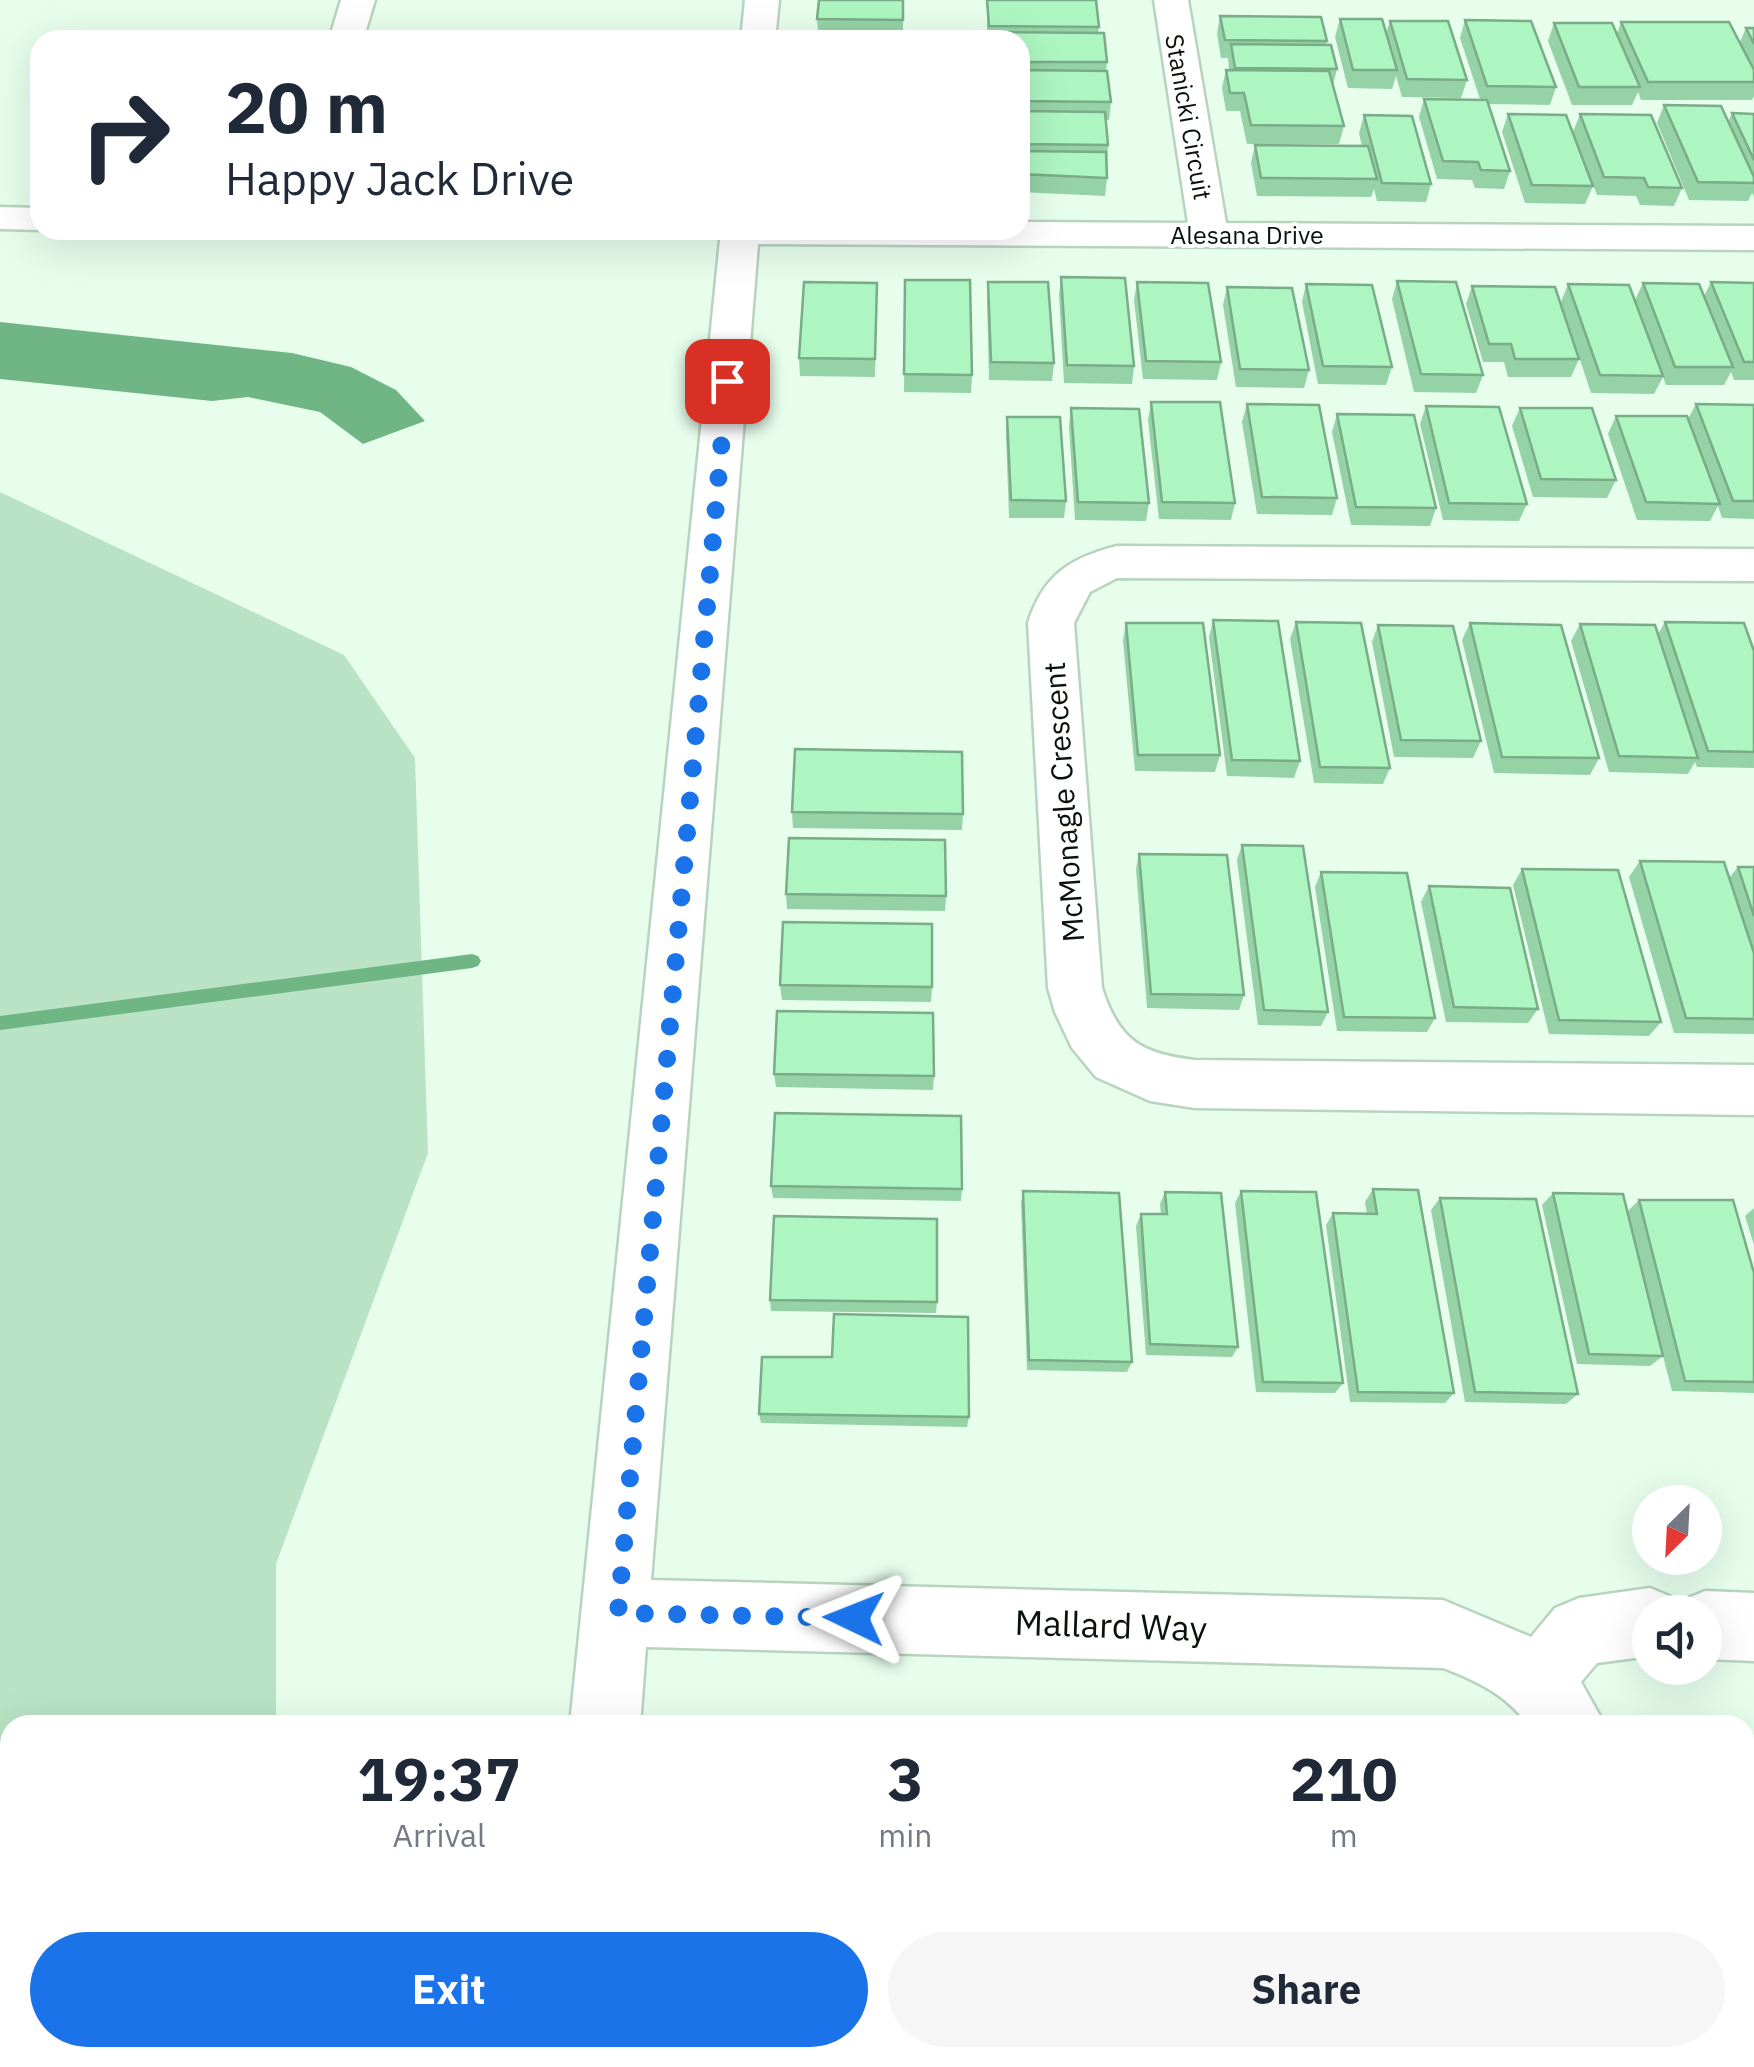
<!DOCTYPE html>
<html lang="en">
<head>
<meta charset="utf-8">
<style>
  :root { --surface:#fff; --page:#f6f6f7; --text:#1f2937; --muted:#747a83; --accent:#1a73e8 }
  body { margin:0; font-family:"IBM Plex Sans",sans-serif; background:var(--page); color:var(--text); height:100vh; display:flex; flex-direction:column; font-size:38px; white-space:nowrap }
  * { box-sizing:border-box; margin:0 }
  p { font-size:32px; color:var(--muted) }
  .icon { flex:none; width:55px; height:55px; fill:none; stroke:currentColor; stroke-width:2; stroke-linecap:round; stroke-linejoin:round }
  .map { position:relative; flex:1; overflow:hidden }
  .details { position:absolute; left:0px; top:1715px; width:1755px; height:352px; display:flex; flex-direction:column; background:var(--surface); border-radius:30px 30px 0 0; box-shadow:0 10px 40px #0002 }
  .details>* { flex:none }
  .guide { position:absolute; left:30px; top:30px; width:1000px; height:210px; border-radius:30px; box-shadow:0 10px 40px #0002; background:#fff; color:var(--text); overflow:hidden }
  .needle { width:65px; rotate:204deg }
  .buttons { position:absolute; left:1632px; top:1485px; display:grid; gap:20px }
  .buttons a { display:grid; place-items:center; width:90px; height:90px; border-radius:50%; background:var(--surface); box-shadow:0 10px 40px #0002; font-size:50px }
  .pin { position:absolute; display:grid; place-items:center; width:85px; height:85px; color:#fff; margin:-42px; border-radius:20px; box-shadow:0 5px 15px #0006 }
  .me { position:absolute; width:110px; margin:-55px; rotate:272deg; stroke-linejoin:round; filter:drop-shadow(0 0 8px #0008) }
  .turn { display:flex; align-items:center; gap:35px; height:210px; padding:0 30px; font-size:45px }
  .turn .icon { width:130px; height:130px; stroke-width:2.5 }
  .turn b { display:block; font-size:70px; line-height:85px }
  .eta { display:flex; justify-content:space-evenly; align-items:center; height:170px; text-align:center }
  .eta b { font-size:60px; font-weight:800; line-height:70px }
  .button { display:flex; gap:20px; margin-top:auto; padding:20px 30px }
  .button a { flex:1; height:115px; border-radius:60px; background:var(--accent); color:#fff; font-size:40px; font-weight:800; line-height:115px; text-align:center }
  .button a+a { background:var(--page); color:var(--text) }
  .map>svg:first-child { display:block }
  .green { fill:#b9e3c4 }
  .water { fill:#70b685 }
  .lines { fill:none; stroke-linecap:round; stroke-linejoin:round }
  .stream { fill:#70b685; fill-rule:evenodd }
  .minor-casing { stroke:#b8d4bf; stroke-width:5 }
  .minor { fill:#fff; fill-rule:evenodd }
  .wall { fill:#95d3a6 }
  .building { fill:#adf5c1; stroke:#79ac87; stroke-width:2.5 }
  .route { stroke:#1a73e8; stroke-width:18; stroke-dasharray:0 32.4 }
  .labels { text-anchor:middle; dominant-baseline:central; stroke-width:8; stroke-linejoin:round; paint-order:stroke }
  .far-street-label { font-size:25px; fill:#09130c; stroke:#fff }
  .street-label { font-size:30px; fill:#09130c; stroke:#fff }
  .near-street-label { font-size:35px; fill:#09130c; stroke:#fff }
</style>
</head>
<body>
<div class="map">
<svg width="1754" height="2067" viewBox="0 0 1754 2067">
  <rect width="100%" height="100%" fill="#e7feed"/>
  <polygon class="green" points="0,492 344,655 415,758 428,1153 276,1564 276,1725 10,1725 10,2058 290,2058 290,2067 0,2067"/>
  <polygon class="water" points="0,322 292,353 351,367 396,390 425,421 363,444 320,412 248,397 212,401 0,379"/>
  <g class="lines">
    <polygon class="stream" points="472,954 478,956 481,961 478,966 472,968 0,1030 0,1016"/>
    <g class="minor-casing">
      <g id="minor">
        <polygon points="341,0 375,0 363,40 329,40"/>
        <polygon points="745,0 779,0 775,40 741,40"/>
        <path d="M1154,0H1188L1226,223L1754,226V250L758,244L651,1580L1443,1600L1531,1637L1555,1608L1579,1598L1650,1588L1674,1598L1678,1609L1681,1601L1705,1591L1754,1593V1661L1705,1659V1612H1650V1656L1597,1663L1581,1682L1605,1725H1528C1507,1695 1477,1681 1443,1668L646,1647L640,1725H570L721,230H1020V222L1188,223Z"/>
        <polygon points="0,207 40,208 42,230 0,229"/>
        <path d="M1117,546L1754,549V581L1117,578L1090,592L1074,623L1102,988C1119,1041 1142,1054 1195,1060L1754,1065V1115L1195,1108L1150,1101L1096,1077L1072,1048L1055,1012L1048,988L1028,623C1043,575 1070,558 1117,546Z"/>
        <polygon points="531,2058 607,2058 606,2067 530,2067"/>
        <polygon points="1615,2058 1691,2058 1693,2067 1617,2067"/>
      </g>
    </g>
    <use href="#minor" class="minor"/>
  </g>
  <g class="wall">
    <polygon points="903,0 903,33 818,32 817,19"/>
    <polygon points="987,0 1099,27 1098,33 1107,62 1106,71 1111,102 1109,120 1105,120 1108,145 1107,178 1105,196 1020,192 1020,40 987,40"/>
    <polygon points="1220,16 1327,41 1326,45 1337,69 1333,85 1344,126 1339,144 1247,144 1240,111 1226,111 1222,88 1226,70 1229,70 1228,58 1221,58 1217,34"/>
    <polygon points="1340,19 1386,33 1390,21 1467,80 1461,98 1402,97 1396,76 1392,89 1348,88 1335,37"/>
    <polygon points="1465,20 1556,87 1550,105 1488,104 1510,171 1504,189 1475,188 1472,180 1437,179 1419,117 1424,99 1480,99 1460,38"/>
    <polygon points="1621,22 1740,42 1746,28 1754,28 1754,96 1752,100 1641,100 1638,92 1632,105 1572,105 1548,41 1554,23 1617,34"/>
    <polygon points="1664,105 1728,122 1732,113 1754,114 1754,197 1752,193 1748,201 1689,200 1657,123"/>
    <polygon points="1508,114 1593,186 1585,204 1525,203 1502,132"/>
    <polygon points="1580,114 1682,188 1674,206 1640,205 1636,196 1597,195 1573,132"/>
    <polygon points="1364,115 1431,184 1426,202 1377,201 1374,189 1371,197 1257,196 1251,163 1255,145 1362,146 1359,133"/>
    <polygon points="1061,277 1134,366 1132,384 1064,383 1059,295"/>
    <polygon points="905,280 972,375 971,393 904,392"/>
    <polygon points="1397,281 1483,375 1476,393 1414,392 1392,299"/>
    <polygon points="988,282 1054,363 1052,381 989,380 987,300"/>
    <polygon points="1137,282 1221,362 1217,380 1143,379 1134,300"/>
    <polygon points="1711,282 1754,283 1754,380 1734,380 1731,372 1724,385 1666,385 1663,377 1654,394 1591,393 1561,302 1568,284 1635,300 1643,283 1704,296"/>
    <polygon points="877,283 875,377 800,376 799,358"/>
    <polygon points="1306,284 1392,367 1386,385 1318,384 1302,302"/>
    <polygon points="1472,286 1579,359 1571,377 1508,377 1504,362 1483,362 1466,304"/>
    <polygon points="1227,287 1309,370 1304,388 1236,387 1223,305"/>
    <polygon points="1151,402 1235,503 1231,520 1159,519 1148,420"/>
    <polygon points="1247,404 1337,498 1332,515 1257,514 1242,422"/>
    <polygon points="1696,404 1754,405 1754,519 1722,518 1718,506 1710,521 1637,520 1608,434 1616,416 1688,419"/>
    <polygon points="1426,406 1527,504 1519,521 1443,520 1420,424"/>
    <polygon points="1071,408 1149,503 1146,521 1075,520 1069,426"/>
    <polygon points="1520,408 1616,480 1607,498 1533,497 1512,426"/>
    <polygon points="1337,414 1436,508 1430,526 1351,525 1332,432"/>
    <polygon points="1007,417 1066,501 1064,518 1009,518 1006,434"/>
    <polygon points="1213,620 1300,761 1294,778 1227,776 1209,637"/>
    <polygon points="1296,622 1390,768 1383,784 1314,783 1290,639"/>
    <polygon points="1665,622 1754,651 1754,768 1697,767 1695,762 1688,774 1609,772 1571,641 1580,624 1658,634"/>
    <polygon points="1126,623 1220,755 1215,772 1135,771 1123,640"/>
    <polygon points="1470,623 1599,758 1590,775 1494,773 1462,640"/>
    <polygon points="1378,625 1481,741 1473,758 1394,757 1372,642"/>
    <polygon points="792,812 963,814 962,830 793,828"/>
    <polygon points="1242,845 1328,1012 1321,1026 1258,1025 1237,860"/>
    <polygon points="1139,854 1244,995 1239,1010 1147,1008 1136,869"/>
    <polygon points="1640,861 1729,878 1738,867 1754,867 1754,1034 1674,1033 1629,877"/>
    <polygon points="1522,869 1661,1022 1649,1036 1549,1034 1513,885"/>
    <polygon points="1321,872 1435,1018 1427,1032 1337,1031 1315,887"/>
    <polygon points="1429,886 1538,1009 1528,1023 1446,1022 1421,902"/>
    <polygon points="786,894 946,896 945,911 787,909"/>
    <polygon points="780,985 932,987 931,1002 782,1000"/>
    <polygon points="774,1074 934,1076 933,1090 776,1087"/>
    <polygon points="771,1186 962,1189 961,1201 773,1198"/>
    <polygon points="1373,1189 1454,1393 1445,1403 1350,1402 1326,1225 1333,1213 1367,1214 1365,1202"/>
    <polygon points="1023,1191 1132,1362 1127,1372 1027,1370 1021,1203"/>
    <polygon points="1241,1191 1343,1383 1335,1393 1256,1392 1235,1203"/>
    <polygon points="1165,1192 1238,1347 1232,1357 1146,1355 1136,1226 1141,1214 1161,1214 1160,1204"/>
    <polygon points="1553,1193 1627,1212 1639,1200 1754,1273 1754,1393 1672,1391 1663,1356 1650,1366 1577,1364 1542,1205"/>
    <polygon points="1440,1198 1578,1394 1566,1404 1465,1402 1431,1210"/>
    <polygon points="1754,1208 1754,1245 1745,1216"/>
    <polygon points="770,1300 937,1302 936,1313 771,1311"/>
    <polygon points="759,1414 969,1417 967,1427 761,1423"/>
  </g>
  <g class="building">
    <polygon points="819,0 903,0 903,20 817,19"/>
    <polygon points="987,0 1096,0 1099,27 989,26"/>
    <polygon points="1220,16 1321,17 1327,41 1225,40"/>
    <polygon points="1340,19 1382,19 1397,70 1353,70"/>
    <polygon points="1465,20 1531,21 1556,87 1487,86"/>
    <polygon points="1390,21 1448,21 1467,80 1407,79"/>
    <polygon points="1621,22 1729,22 1754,70 1754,82 1648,82"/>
    <polygon points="1554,23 1612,23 1640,87 1579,87"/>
    <polygon points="1746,28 1754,28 1754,44"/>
    <polygon points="815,32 922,33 922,40 815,40"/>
    <polygon points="990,32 1104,33 1107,62 1020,62 1020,40 991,40"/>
    <polygon points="1231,44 1331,45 1337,69 1235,68"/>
    <polygon points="1020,70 1107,71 1111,102 1020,101"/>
    <polygon points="1226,70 1329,71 1344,126 1251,125 1244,93 1230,93"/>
    <polygon points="1424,99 1487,100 1510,171 1481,170 1478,162 1443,161"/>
    <polygon points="1664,105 1721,106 1754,177 1754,183 1698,182"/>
    <polygon points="1020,111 1105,112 1108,145 1020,144"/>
    <polygon points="1732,113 1754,114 1754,160"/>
    <polygon points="1508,114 1566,115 1593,186 1532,185"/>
    <polygon points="1580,114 1651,115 1682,188 1648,187 1644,178 1604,177"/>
    <polygon points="1364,115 1412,116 1431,184 1382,183"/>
    <polygon points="1255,145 1368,146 1377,179 1261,178"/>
    <polygon points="1020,151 1106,152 1107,178 1020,174"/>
    <polygon points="1061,277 1125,278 1134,366 1067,365"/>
    <polygon points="905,280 970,280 972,375 904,374"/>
    <polygon points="1397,281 1456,282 1483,375 1421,374"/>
    <polygon points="804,282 877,283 875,359 799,358"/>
    <polygon points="988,282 1048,282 1054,363 991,362"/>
    <polygon points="1137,282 1208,283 1221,362 1146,361"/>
    <polygon points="1711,282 1754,283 1754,362 1744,362"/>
    <polygon points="1643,283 1699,284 1733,367 1675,367"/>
    <polygon points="1306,284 1372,285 1392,367 1323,366"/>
    <polygon points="1568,284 1629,285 1663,376 1600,375"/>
    <polygon points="1472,286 1555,287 1579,359 1515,359 1511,344 1489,344"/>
    <polygon points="1227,287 1292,288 1309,370 1240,369"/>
    <polygon points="1151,402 1220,402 1235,503 1162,502"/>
    <polygon points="1247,404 1319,405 1337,498 1262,497"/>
    <polygon points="1696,404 1754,405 1754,501 1733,501"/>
    <polygon points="1426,406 1499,407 1527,504 1449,503"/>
    <polygon points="1071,408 1139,409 1149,503 1078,502"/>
    <polygon points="1520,408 1592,408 1616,480 1541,479"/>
    <polygon points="1337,414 1414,415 1436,508 1356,507"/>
    <polygon points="1616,416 1687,416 1720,504 1646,502"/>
    <polygon points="1007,417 1060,417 1066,501 1011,500"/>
    <polygon points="1213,620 1278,621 1300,761 1232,760"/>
    <polygon points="1296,622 1361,623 1390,768 1320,767"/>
    <polygon points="1665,622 1744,623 1754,651 1754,752 1708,751"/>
    <polygon points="1126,623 1203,623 1220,755 1138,755"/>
    <polygon points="1470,623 1561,625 1599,758 1502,757"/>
    <polygon points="1580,624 1655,625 1698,758 1619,756"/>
    <polygon points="1378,625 1453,626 1481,741 1401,740"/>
    <polygon points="795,749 962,752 963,814 792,812"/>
    <polygon points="789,838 945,840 946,896 786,894"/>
    <polygon points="1242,845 1303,846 1328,1012 1264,1010"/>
    <polygon points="1139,854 1227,855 1244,995 1151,994"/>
    <polygon points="1640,861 1724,862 1754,953 1754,1019 1686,1018"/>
    <polygon points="1738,867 1754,867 1754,916"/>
    <polygon points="1522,869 1618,870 1661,1022 1559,1020"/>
    <polygon points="1321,872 1407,873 1435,1018 1344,1017"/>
    <polygon points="1429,886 1510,888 1538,1009 1454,1007"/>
    <polygon points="783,922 932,924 932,987 780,985"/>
    <polygon points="777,1011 933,1013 934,1076 774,1074"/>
    <polygon points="775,1113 961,1116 962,1189 771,1186"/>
    <polygon points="1373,1189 1418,1190 1454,1393 1358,1392 1333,1213 1377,1214"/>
    <polygon points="1023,1191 1119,1193 1132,1362 1029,1360"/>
    <polygon points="1241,1191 1316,1192 1343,1383 1263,1382"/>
    <polygon points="1165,1192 1221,1193 1238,1347 1150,1344 1141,1214 1167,1214"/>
    <polygon points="1553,1193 1623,1194 1663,1356 1589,1354"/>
    <polygon points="1440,1198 1536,1199 1578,1394 1475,1392"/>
    <polygon points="1639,1200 1733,1200 1754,1273 1754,1382 1685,1381"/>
    <polygon points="774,1216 937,1219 937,1302 770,1300"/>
    <polygon points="834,1314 968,1317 969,1417 759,1414 762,1357 832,1357"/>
  </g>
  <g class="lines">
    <polyline class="route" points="727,381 618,1613 854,1618"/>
  </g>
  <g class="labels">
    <g class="far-street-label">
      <text transform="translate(1189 117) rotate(80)">Stanicki Circuit</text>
      <text x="1247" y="234">Alesana Drive</text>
    </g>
    <g class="street-label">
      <text transform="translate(1063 802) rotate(-94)">McMonagle Crescent</text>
    </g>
    <g class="near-street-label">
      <text transform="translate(1111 1625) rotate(2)">Mallard Way</text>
    </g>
  </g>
</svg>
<div class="buttons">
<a><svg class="needle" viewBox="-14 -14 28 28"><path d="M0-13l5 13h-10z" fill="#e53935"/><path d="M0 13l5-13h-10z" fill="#747a83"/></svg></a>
<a><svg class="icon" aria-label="sound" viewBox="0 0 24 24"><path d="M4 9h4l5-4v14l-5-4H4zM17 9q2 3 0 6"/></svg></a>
</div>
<div class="pin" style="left:727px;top:381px;background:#d93025"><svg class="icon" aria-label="arrive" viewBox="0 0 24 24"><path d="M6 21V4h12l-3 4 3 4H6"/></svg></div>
<svg class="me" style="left:854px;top:1618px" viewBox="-20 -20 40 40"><path d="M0-17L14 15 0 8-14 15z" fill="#1a73e8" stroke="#fff" stroke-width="4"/></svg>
<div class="guide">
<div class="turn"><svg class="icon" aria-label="right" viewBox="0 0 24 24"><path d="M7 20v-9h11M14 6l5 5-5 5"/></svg><div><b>20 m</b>Happy Jack Drive</div></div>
</div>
<section class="details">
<div class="eta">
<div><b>19:37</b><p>Arrival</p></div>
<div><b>3</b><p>min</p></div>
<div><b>210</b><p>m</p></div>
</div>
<div class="button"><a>Exit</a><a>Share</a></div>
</section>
</div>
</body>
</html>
